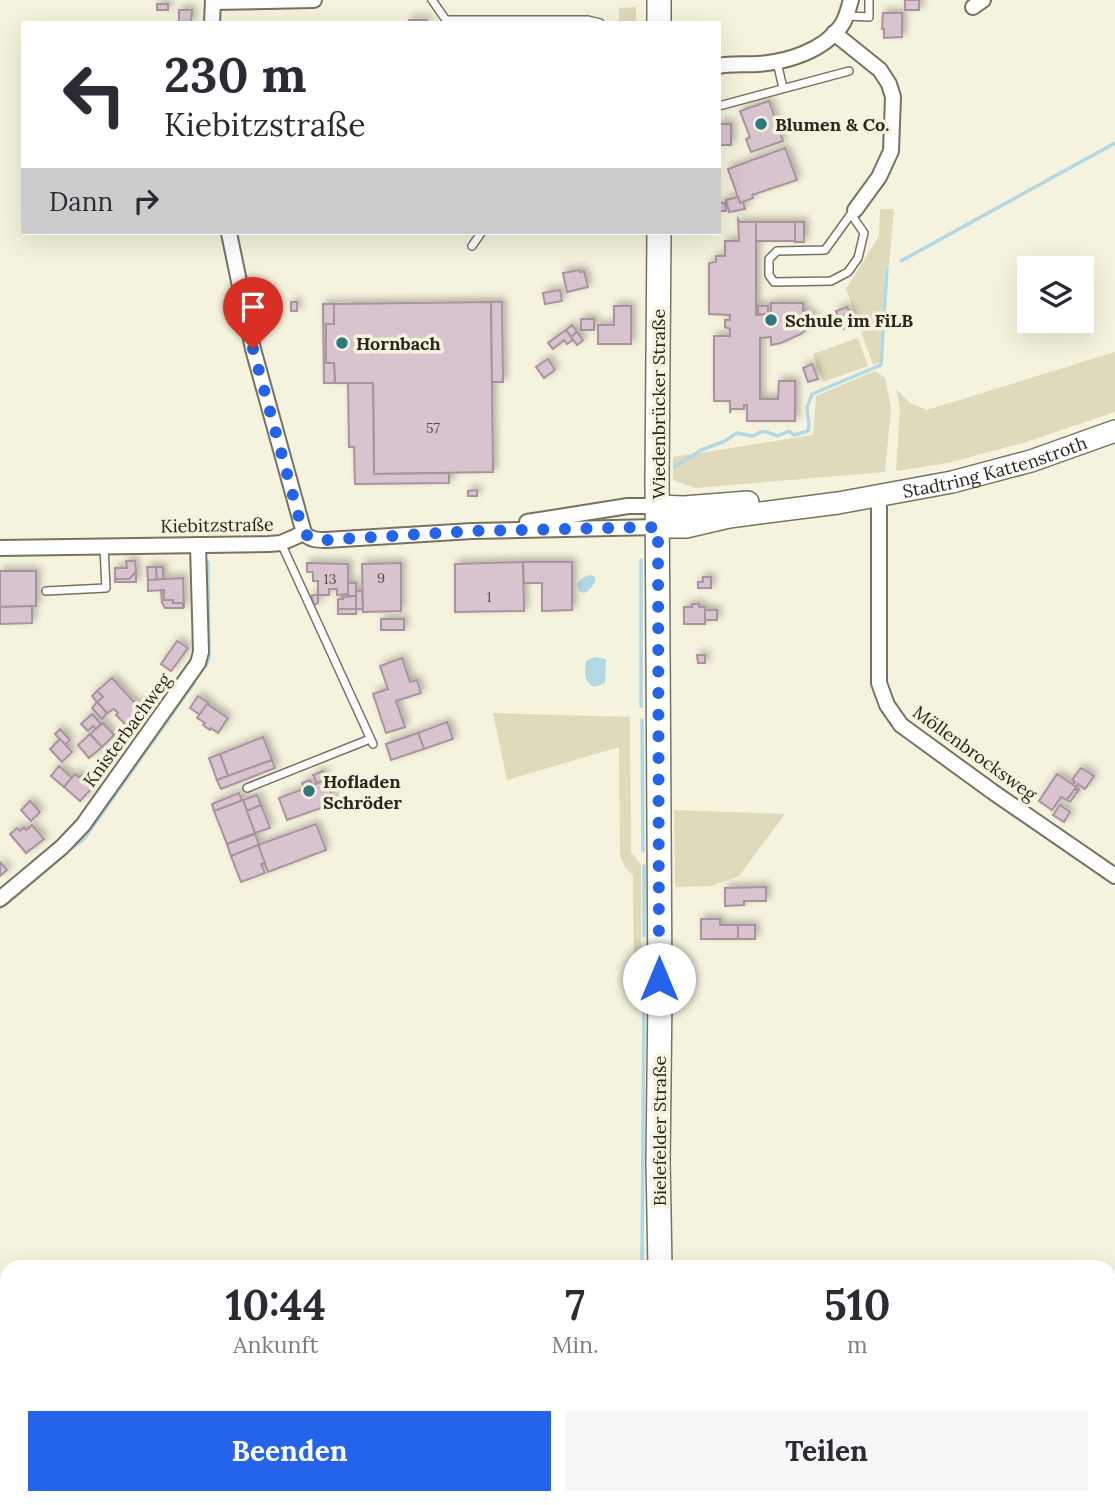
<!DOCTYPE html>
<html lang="de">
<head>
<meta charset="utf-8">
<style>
  :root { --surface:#fff; --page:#f7f7f7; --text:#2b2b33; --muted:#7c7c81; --accent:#2563eb }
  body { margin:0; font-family:Lora,serif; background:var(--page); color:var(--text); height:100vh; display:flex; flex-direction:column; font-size:26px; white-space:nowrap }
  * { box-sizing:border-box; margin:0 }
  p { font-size:23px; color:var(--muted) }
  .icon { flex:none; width:38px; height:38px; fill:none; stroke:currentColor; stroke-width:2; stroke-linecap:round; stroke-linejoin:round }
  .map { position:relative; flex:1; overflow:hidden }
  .sheet { position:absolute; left:0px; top:1260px; width:1116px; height:245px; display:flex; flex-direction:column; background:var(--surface); border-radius:21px 21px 0 0; box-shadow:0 7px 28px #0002 }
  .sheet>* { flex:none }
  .hud { position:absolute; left:21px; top:21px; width:700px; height:214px; border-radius:0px; box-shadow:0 7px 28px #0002; background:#fff; color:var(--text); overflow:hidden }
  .controls { position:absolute; left:1017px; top:256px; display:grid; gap:14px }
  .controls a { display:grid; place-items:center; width:77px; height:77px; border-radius:0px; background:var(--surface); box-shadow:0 7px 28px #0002; font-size:35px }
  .pin { position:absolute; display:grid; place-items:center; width:60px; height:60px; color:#fff; margin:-72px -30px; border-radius:50% 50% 50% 0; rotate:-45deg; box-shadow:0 0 7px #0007 }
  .pin .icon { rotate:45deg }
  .me { position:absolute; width:77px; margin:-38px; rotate:0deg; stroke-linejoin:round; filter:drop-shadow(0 0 5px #0008) }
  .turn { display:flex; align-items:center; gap:24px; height:147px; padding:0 28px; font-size:32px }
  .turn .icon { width:91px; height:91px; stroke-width:2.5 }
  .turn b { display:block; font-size:49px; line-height:60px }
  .then { display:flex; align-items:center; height:66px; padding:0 28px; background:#0003; gap:14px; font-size:26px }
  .eta { display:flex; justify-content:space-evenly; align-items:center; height:119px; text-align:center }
  .eta b { font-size:42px; font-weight:700; line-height:49px }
  .cta { display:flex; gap:14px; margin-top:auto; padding:14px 28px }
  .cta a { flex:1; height:80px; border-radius:0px; background:var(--accent); color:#fff; font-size:28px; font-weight:700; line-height:80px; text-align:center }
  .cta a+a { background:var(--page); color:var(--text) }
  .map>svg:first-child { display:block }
  .green { fill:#dfdabb }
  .water { fill:#b0d9e5 }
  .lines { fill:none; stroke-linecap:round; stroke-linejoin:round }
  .stream { stroke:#b0d9e5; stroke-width:3.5 }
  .building { fill:#d8c3ce; stroke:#a8939e; stroke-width:2; filter:url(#shadow) }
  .lane-casing { stroke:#767361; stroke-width:10 }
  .street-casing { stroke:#767361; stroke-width:18 }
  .secondary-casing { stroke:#767361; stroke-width:24 }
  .primary-casing { stroke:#767361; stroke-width:26 }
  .lane { stroke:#fff; stroke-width:7 }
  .street { stroke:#fff; stroke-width:14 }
  .secondary { stroke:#fff; stroke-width:21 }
  .primary { stroke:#fff; stroke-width:23 }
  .route { stroke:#2563eb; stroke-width:12; stroke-dasharray:0 21.6 }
  .poi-dot { fill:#2f787f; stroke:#f5f2dd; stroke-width:2.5 }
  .labels { text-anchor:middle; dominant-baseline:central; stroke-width:7; stroke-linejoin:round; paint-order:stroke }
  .number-label { font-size:14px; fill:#534c4a }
  .poi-label { font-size:18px; font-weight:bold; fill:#27251e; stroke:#f5f2dd; text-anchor:start }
  .street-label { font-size:18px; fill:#27251e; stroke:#f5f2dd }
</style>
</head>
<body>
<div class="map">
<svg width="1115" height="1505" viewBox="0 0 1115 1505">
  <defs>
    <filter id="shadow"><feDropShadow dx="3.5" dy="-3.5" stdDeviation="3.5" flood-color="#0004"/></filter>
  </defs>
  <rect width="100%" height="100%" fill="#f5f2dd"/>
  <g class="green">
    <polygon points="636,7 636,23 619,23 619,8"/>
    <polygon points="880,209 894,209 889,266 885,269 880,362 873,365 846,289 879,236"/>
    <polygon points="858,338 868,366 823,382 813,354"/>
    <polygon points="1115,352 1115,412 1023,443 947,463 896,471 900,407 896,389 910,403 927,410"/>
    <polygon points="875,371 885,378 891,408 885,472 695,488 673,480 673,457 813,435 816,396"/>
    <polygon points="493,713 630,717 631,852 641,865 641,972 634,972 633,876 625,867 620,856 619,747 507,780"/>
    <polygon points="674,810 785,814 739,876 711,886 675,887"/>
    <polygon points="0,1402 7,1404 7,1441 0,1439"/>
    <polygon points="1115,1442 1115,1505 678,1505 678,1498 1110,1498 1110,1444"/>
    <polygon points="54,1498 113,1498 122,1505 55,1505"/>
    <rect x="441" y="1498" width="200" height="7"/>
  </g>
  <g class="water">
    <path d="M589,575L594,576L596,579C593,586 591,590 584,593L579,591L577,584L582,578Z"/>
    <path d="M594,657L606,659L605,683L594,687C583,681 585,672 586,661Z"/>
  </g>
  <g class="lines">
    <g class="stream">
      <polyline points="901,261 1115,143"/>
      <path d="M675,467L701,450L725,441L737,433L753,436C765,428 766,432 778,436L789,431L794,435L808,431L809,424L807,408L812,394L881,365L887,269"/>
      <polyline points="641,560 641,706"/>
      <polyline points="206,666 209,658 208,562"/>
      <polyline points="642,720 643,851"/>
      <polyline points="70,849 84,839 194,683"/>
      <polyline points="644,866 644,936"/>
      <polyline points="0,908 13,897"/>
      <polyline points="644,950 644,971"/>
      <polyline points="642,1260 644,1004"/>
      <polyline points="0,1427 7,1429"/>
      <polyline points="1110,1472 1115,1471"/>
      <polyline points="93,1498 102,1505"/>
      <polyline points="855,1498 870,1505"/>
      <polyline points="355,1500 362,1498"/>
      <polyline points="965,1505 965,1498"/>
    </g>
  </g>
  <g class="building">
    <rect x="905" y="0" width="14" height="10"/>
    <rect x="157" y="4" width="11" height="6"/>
    <polygon points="179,10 192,10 191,23 179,23"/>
    <polygon points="883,13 902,13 902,37 884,38 884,29 882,29"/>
    <rect x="409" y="20" width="18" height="3"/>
    <polygon points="769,101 783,141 751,152 746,139 750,137 740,111"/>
    <rect x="719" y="124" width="12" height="21"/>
    <polygon points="785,148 797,180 752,195 753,198 740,203 728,169"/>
    <polygon points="738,197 740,203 743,202 745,209 729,212 726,200"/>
    <polygon points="719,203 725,203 726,211 719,211"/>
    <polygon points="738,219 740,222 756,222 756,315 760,315 759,313 767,313 767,315 771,315 771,303 803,303 803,311 806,311 817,320 801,334 781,343 771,345 771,337 760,338 760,399 778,399 779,381 795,381 795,421 747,421 747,405 744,405 744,409 731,409 730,413 730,401 714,401 714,336 730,336 730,329 725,327 725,320 730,320 730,315 709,314 709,263 716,262 716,256 725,256 725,241 739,241"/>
    <rect x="756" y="222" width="39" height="19"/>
    <rect x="795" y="222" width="9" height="20"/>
    <polygon points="579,270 580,272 584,271 588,287 567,292 563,273"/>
    <polygon points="560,290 562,301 545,304 543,293"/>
    <rect x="291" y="302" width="6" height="9"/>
    <polygon points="491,302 493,472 374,474 373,383 335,383 334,363 326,363 326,324 334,324 334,304"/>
    <polygon points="491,302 502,302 503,382 492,382"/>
    <polygon points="323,304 334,304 334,324 326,324 326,363 334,363 335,383 324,383"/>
    <polygon points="614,306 631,306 631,344 598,344 598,325 614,325"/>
    <rect x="758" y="306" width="10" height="8"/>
    <polygon points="847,307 854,325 843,329 836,311"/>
    <rect x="581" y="319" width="13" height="11"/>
    <polygon points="572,325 577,332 571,337 566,330"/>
    <polygon points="566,330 573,340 567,344 564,340 553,349 548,343"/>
    <polygon points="577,332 583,340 577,345 571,337"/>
    <polygon points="548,359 555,370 544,378 536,367"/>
    <polygon points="812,364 818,379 808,382 803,368"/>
    <polygon points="348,383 373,383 374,474 449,473 449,483 355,484 354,447 349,447"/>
    <polygon points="477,490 477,496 468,496 468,491"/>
    <polygon points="126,561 135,561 136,572 129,579 115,579 115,568 127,568"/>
    <polygon points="523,562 524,611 455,612 455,564"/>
    <polygon points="523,562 572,562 572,610 542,611 542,583 524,583"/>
    <polygon points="307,563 348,564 348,594 337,595 337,589 329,589 329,595 318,595 318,581 313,581 313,572 307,572"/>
    <polygon points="401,563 401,611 363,612 362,564"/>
    <polygon points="147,567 156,567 157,580 148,580"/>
    <polygon points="156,567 163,567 163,579 157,580"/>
    <polygon points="0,571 36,571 36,606 0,607"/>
    <polygon points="136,572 136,582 115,582 115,579 129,579"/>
    <polygon points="703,577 711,577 711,588 698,588 698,582 703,582"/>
    <polygon points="183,578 184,608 183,603 173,603 173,600 164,600 164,590 148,591 148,580"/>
    <rect x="348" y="583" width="8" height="13"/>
    <polygon points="161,590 164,590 164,600 173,600 173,603 183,603 183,608 165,608 162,603"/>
    <polygon points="356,591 362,591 363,609 356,609"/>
    <polygon points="314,595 318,595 318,603 314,605 311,596"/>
    <polygon points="356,596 356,609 338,609 338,599 343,599 342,597"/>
    <polygon points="692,604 699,604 699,607 705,607 705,624 684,624 684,607 692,607"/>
    <polygon points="32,606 32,623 0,624 0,607"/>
    <rect x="338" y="609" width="18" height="5"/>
    <rect x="705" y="610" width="12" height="10"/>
    <rect x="381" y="619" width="23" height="11"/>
    <polygon points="177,641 188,648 171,671 161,664"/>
    <polygon points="697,655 705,655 705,663 698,663"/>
    <polygon points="402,658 410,682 417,680 421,693 396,701 405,727 386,733 373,694 388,689 380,666"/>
    <polygon points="112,678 134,702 135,701 145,712 128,727 116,715 118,713 114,709 107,713 97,702 103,697 97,691"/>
    <polygon points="97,691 103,697 97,702 92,696"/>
    <polygon points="198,696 209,703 200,715 190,708"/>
    <polygon points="97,702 107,713 102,719 92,708"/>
    <polygon points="207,704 228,718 218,733 211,728 210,730 203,725 205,723 197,718"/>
    <polygon points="92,714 101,724 96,729 93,726 88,731 81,724"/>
    <polygon points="447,722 453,739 424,749 418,733"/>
    <polygon points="103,723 114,735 102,747 90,734"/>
    <polygon points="60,729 70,740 65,745 55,734"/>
    <polygon points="418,733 424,749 391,760 386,744"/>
    <polygon points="90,734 102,747 89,758 78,745"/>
    <polygon points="263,737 272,760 228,776 220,754"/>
    <polygon points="60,739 72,752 62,762 50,749"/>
    <polygon points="220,754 228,776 217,780 209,758"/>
    <polygon points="272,760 275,768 221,789 217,780"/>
    <polygon points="59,766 72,778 64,787 51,776"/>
    <polygon points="1081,768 1094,776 1085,789 1078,784 1076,787 1072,785 1075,782 1072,780"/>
    <polygon points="323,771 326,780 317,783 313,775"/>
    <polygon points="75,774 79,777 82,775 88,780 86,782 92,788 80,801 64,787"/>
    <polygon points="1057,774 1079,789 1078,791 1075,789 1067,800 1061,797 1052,810 1039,801"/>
    <polygon points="310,780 312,785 326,780 335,803 287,820 279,798 304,789 302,783"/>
    <polygon points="1075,789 1078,791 1070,802 1067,800"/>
    <polygon points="239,793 242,801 214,811 212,804"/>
    <polygon points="257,795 261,805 247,811 243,800"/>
    <polygon points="243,800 255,833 227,844 214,811"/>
    <polygon points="30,801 40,812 31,821 21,810"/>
    <polygon points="261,805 270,828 255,833 247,811"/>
    <polygon points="1060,805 1070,812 1064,822 1053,815"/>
    <polygon points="316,824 326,850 268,872 258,845"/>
    <polygon points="32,825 44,839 26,853 10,834 17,828 20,831 24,827 26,830"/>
    <polygon points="255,834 259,845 231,856 227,844"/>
    <polygon points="258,845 265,863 261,864 265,873 241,882 231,856"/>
    <polygon points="0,862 7,870 0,876"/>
    <polygon points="766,887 766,901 744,901 744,905 725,906 725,888"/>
    <polygon points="701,919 720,919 720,925 738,925 738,939 701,939"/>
    <rect x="738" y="925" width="17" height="14"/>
  </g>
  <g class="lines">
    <g class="lane-casing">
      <g id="lane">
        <polyline points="432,0 446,20 588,20 600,23"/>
        <polyline points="847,16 869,17 869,0"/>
        <polyline points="777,62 783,88"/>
        <polyline points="719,106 849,71"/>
        <polyline points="851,214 864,233 858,258 848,272 831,281 774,282 769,275 769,259 777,251 825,250 851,214 855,210"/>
        <polyline points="472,246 481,233"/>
        <polyline points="281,543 373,744"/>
        <polyline points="46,591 106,588 104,547"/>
        <polyline points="247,788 370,739"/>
      </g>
    </g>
    <g class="street-casing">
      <g id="street">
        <polyline points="213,2 314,0"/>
        <polyline points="973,7 983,0"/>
        <polyline points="212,23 213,0"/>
        <polyline points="834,33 880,70 889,84 893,97 891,151 879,177 855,210"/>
        <path d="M719,66C732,63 745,65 758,64C787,62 823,51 841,26C847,18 848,9 851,0"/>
        <polyline points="229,233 253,349 304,533"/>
        <polyline points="879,495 879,683 887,705 901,725 993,792 1115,876"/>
        <polyline points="527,522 628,506 657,506"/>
        <path d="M304,533C310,540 317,540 326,540L472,531L658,527"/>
        <polyline points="0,548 269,544 281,543 304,533"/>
        <polyline points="0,899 62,847 83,825 198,663 201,652 198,545"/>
      </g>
    </g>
    <g class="secondary-casing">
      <g id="secondary">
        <polyline points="657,506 684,507 748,502"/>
        <path id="s1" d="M658,527H686L729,517L838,503L952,482L1031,461L1115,431"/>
      </g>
    </g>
    <g class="primary-casing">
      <g id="primary">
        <polyline points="659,0 659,23"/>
        <polyline points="659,233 657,479 660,995 658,1162 660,1267"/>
        <polyline points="661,1498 661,1505"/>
      </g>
    </g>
    <use href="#lane" class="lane"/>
    <use href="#street" class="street"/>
    <use href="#secondary" class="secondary"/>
    <use href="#primary" class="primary"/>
  </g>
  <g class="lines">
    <path class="route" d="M253,349L301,525C305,538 313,540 326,540L472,531L658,527L659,979"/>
  </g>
  <g class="poi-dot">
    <circle cx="761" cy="124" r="7"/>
    <circle cx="771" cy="320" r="7"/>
    <circle cx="342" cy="343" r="7"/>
    <circle cx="309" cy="791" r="7"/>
  </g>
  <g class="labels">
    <g class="number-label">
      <text x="433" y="428">57</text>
      <text x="381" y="578">9</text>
      <text x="330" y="579">13</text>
      <text x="489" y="597">1</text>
    </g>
    <g class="poi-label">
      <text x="775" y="124">Blumen &amp; Co.</text>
      <text x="785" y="320">Schule im FiLB</text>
      <text x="356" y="343">Hornbach</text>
      <text x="323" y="781">Hofladen<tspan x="323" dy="21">Schröder</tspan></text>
    </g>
    <g class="street-label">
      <text transform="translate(658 404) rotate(-90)">Wiedenbrücker Straße</text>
      <text stroke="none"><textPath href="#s1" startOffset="343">Stadtring Kattenstroth</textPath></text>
      <text transform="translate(217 525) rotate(-1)">Kiebitzstraße</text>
      <text transform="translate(127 730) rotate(-54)">Knisterbachweg</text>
      <text transform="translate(975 753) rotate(36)">Möllenbrocksweg</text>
      <text transform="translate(659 1131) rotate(-90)">Bielefelder Straße</text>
    </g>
  </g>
</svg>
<div class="controls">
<a><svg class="icon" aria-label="layers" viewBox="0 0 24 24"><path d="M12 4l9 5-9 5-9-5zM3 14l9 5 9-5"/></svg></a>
</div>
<div class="pin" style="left:253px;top:349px;background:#d93025"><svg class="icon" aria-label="arrive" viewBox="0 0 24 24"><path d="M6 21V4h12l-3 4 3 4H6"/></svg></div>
<svg class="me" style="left:659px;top:979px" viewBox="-20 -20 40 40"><circle r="19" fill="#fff"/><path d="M0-13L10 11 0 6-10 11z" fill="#2563eb"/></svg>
<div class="hud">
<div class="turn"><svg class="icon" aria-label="left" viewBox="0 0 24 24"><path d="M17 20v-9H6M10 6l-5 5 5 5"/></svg><div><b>230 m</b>Kiebitzstraße</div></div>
<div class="then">Dann<svg class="icon" aria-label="right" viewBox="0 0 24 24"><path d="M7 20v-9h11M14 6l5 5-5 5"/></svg></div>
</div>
<section class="sheet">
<div class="eta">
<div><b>10:44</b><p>Ankunft</p></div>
<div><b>7</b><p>Min.</p></div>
<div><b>510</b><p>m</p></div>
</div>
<div class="cta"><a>Beenden</a><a>Teilen</a></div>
</section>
</div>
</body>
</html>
